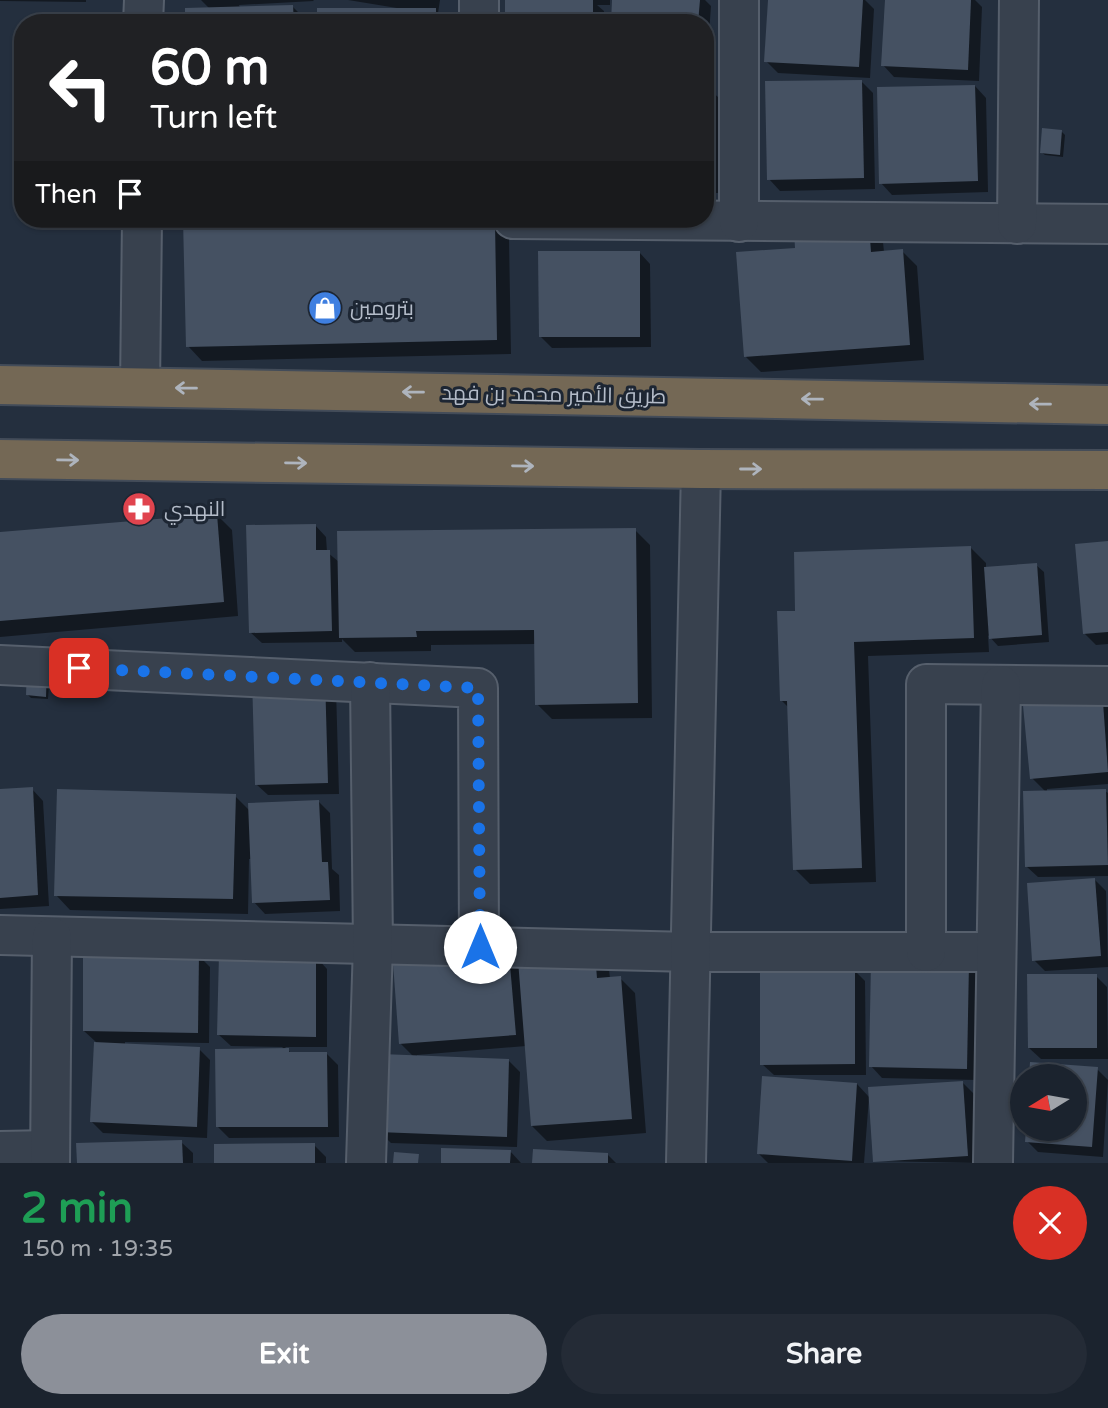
<!DOCTYPE html>
<html lang="en">
<head>
<meta charset="utf-8">
<style>
  :root { --surface:#1b232e; --page:#242b36; --text:#f1f3f6; --muted:#a0a4aa; --line:#39404a; --accent:#8c9099 }
  body { margin:0; font-family:"Varela Round",Cairo,sans-serif; background:var(--page); color:var(--text); height:100vh; display:flex; flex-direction:column; font-size:26px; white-space:nowrap }
  * { box-sizing:border-box; margin:0 }
  p { font-size:23px; color:var(--muted) }
  .icon { flex:none; width:38px; height:38px; fill:none; stroke:currentColor; stroke-width:2; stroke-linecap:round; stroke-linejoin:round }
  .map { position:relative; height:1163px; overflow:hidden }
  .side { display:flex; flex-direction:column; background:var(--surface); flex:1 }
  .side>* { flex:none }
  .guide { position:absolute; left:14px; top:14px; width:700px; height:214px; border-radius:28px; box-shadow:0 2px 5px #0004,0 0 0 2px var(--line); background:#202124; color:#fff; overflow:hidden }
  .needle { width:46px; rotate:259deg }
  .tools { position:absolute; left:1010px; top:1064px; display:grid; gap:14px }
  .tools a { display:grid; place-items:center; width:77px; height:77px; border-radius:50%; background:var(--surface); box-shadow:0 2px 5px #0004,0 0 0 2px var(--line); font-size:35px }
  .pin { position:absolute; display:grid; place-items:center; width:60px; height:60px; color:#fff; margin:-30px; border-radius:14px; box-shadow:0 4px 10px #0006 }
  .me { position:absolute; width:77px; margin:-38px; rotate:0deg; stroke-linejoin:round; filter:drop-shadow(0 0 5px #0008) }
  .turn { display:flex; align-items:center; gap:24px; height:147px; padding:0 21px; font-size:32px }
  .turn .icon { width:91px; height:91px; stroke-width:2.5 }
  .turn b { display:block; font-size:49px; line-height:60px }
  .then { display:flex; align-items:center; height:66px; padding:0 21px; background:#0003; gap:14px; font-size:26px }
  .round { display:grid; place-items:center; flex:none; width:74px; height:74px; border-radius:37px; background:var(--page) }
  .overview { display:flex; align-items:center; justify-content:space-between; height:119px; padding:0 21px }
  h1 { font-size:42px; font-weight:700; line-height:52px; color:#1e9e55 }
  .button { display:flex; gap:14px; margin-top:auto; padding:14px 21px }
  .button a { flex:1; height:80px; border-radius:42px; background:var(--accent); color:#fff; font-size:28px; font-weight:700; line-height:80px; text-align:center }
  .button a+a { background:var(--page); color:var(--text) }
  .map>svg:first-child { display:block }
  .shadow { fill:#0007 }
  .building { fill:#455162 }
  .lines { fill:none; stroke-linecap:round; stroke-linejoin:round }
  .minor-casing { stroke:#565f6c; stroke-width:42 }
  .highway-casing { stroke:#434c59; stroke-width:42 }
  .minor { stroke:#38414e; stroke-width:38 }
  .highway { stroke:#746855; stroke-width:38 }
  .oneway { stroke:#aeb4bd }
  .route { stroke:#1a73e8; stroke-width:12; stroke-dasharray:0 21.6 }
  .labels { text-anchor:middle; dominant-baseline:central; stroke-width:6; stroke-linejoin:round; paint-order:stroke }
  .poi-label { font-size:21px; fill:#b4bcc9; stroke:#1d2633; text-anchor:start }
  .street-label { font-size:21px; fill:#b4bcc9; stroke:#1d2633 }
</style>
</head>
<body>
<div class="map">
<svg width="1108" height="1163" viewBox="0 0 1108 1163">
  <rect width="100%" height="100%" fill="#242f3e"/>
  <g class="shadow">
    <polygon points="0,0 86,0 86,2 0,1"/>
    <polygon points="201,0 313,0 314,1 239,5 240,8 293,7 304,18 304,23 187,23 210,9"/>
    <polygon points="348,0 440,0 438,13 447,23 319,23 409,10"/>
    <polygon points="507,0 610,0 610,5 597,5 604,11 604,23 507,23"/>
    <polygon points="614,0 705,0 711,6 706,76 705,23 612,23"/>
    <polygon points="770,0 865,0 874,9 870,78 778,73 766,61"/>
    <polygon points="886,0 975,0 982,7 979,81 894,77 883,65"/>
    <polygon points="861,81 873,93 875,189 780,191 769,179"/>
    <polygon points="705,86 718,97 719,193 705,193"/>
    <polygon points="975,86 986,98 988,192 892,195 881,183"/>
    <polygon points="1062,132 1065,135 1063,157 1045,155 1041,152"/>
    <polygon points="184,219 309,219 309,229 494,225 509,239 511,354 202,361 188,346"/>
    <polygon points="868,227 883,242 884,252 902,251 917,266 924,360 761,372 746,357 797,249"/>
    <polygon points="639,252 650,264 651,347 552,348 540,336"/>
    <polygon points="217,515 232,530 238,616 0,637 0,533"/>
    <polygon points="315,525 326,537 327,552 339,562 635,530 650,545 652,718 552,719 537,704 536,644 431,645 431,651 355,652 342,639 342,642 262,643 250,632"/>
    <polygon points="1108,543 1108,644 1096,645 1085,634"/>
    <polygon points="971,548 986,563 986,569 1036,565 1044,572 1049,642 998,646 988,635 989,652 868,656 876,882 810,884 795,869 789,708 781,700 797,612"/>
    <polygon points="50,673 48,699 31,698 28,695"/>
    <polygon points="254,679 336,689 339,794 268,795 256,784"/>
    <polygon points="1108,696 1108,784 1047,789 1047,792 1105,791 1108,793 1108,876 1038,877 1026,866 1046,792 1032,778"/>
    <polygon points="32,789 43,801 49,906 0,909 0,791"/>
    <polygon points="235,796 250,811 319,802 330,813 332,869 339,875 340,911 265,914 254,902 252,859 249,859 248,914 70,910 56,895"/>
    <polygon points="1095,880 1106,891 1108,967 1045,971 1034,960"/>
    <polygon points="198,955 210,967 209,1043 125,1042 125,1046 199,1049 210,1060 207,1138 103,1133 92,1122 96,1042 84,1031"/>
    <polygon points="595,956 609,970 610,979 620,978 635,993 646,1133 547,1141 532,1126 526,1046 417,1055 417,1057 509,1061 520,1072 517,1147 391,1143 380,1132 414,1057 401,1044 394,965"/>
    <polygon points="316,957 327,969 327,1047 285,1047 292,1054 327,1054 338,1065 339,1137 229,1138 218,1127 283,1047 231,1046 219,1035"/>
    <polygon points="968,964 979,976 978,1080 882,1078 871,1066"/>
    <polygon points="854,970 865,981 866,1075 774,1075 762,1064"/>
    <polygon points="1096,976 1107,987 1108,1059 1041,1059 1029,1048"/>
    <polygon points="1032,1064 1097,1069 1108,1080 1103,1157 1038,1152 1027,1141 1028,1129 1074,1129 1074,1076 1031,1076"/>
    <polygon points="962,1082 974,1094 978,1163 875,1161"/>
    <polygon points="857,1084 869,1097 864,1163 768,1163 759,1154"/>
    <polygon points="181,1142 193,1153 193,1163 78,1163"/>
    <polygon points="314,1145 326,1157 326,1163 216,1163"/>
    <polygon points="510,1151 521,1163 443,1163"/>
    <polygon points="608,1155 616,1163 534,1163"/>
  </g>
  <g class="building">
    <rect x="505" y="0" width="88" height="23"/>
    <polygon points="612,0 700,0 698,23 611,23"/>
    <polygon points="768,0 863,0 859,67 764,62"/>
    <polygon points="885,0 971,0 968,70 881,66"/>
    <polygon points="293,5 294,23 185,23 185,8"/>
    <rect x="317" y="8" width="119" height="15"/>
    <polygon points="862,80 864,178 767,180 765,81"/>
    <polygon points="975,85 978,181 879,184 877,87"/>
    <rect x="705" y="128" width="3" height="55"/>
    <polygon points="1042,128 1062,130 1060,155 1040,153"/>
    <polygon points="183,219 295,219 295,227 495,223 497,340 186,347"/>
    <polygon points="869,225 871,252 903,249 910,345 744,357 736,252 795,248 794,231"/>
    <polygon points="538,251 640,251 640,337 539,337"/>
    <polygon points="217,514 224,602 0,621 0,532"/>
    <polygon points="316,524 316,550 330,550 332,631 249,633 246,525"/>
    <polygon points="636,528 638,703 535,705 534,630 416,631 417,637 339,638 337,531"/>
    <polygon points="1108,541 1108,632 1083,634 1075,544"/>
    <polygon points="971,546 974,638 854,642 862,868 793,870 787,701 780,701 777,611 795,611 794,552"/>
    <polygon points="1037,563 1042,635 989,639 984,567"/>
    <polygon points="27,667 47,668 46,697 26,695"/>
    <polygon points="325,676 328,783 255,785 252,677"/>
    <polygon points="1102,688 1108,772 1030,779 1022,695"/>
    <polygon points="33,787 38,895 0,898 0,789"/>
    <polygon points="57,789 236,794 233,899 54,896"/>
    <polygon points="1106,789 1108,865 1025,867 1023,791"/>
    <polygon points="319,800 322,862 328,862 330,900 252,903 248,803"/>
    <polygon points="1095,878 1101,956 1032,961 1027,883"/>
    <polygon points="83,952 199,953 198,1033 83,1031"/>
    <polygon points="509,953 516,1035 399,1044 393,963"/>
    <polygon points="219,954 316,955 316,1037 217,1035"/>
    <polygon points="595,954 597,978 621,976 632,1119 531,1126 518,960"/>
    <polygon points="871,961 969,963 967,1069 869,1067"/>
    <polygon points="855,968 855,1064 760,1065 760,969"/>
    <polygon points="1027,974 1097,974 1097,1048 1028,1048"/>
    <polygon points="94,1042 200,1047 197,1127 90,1122"/>
    <polygon points="289,1048 289,1052 327,1052 328,1127 216,1127 215,1049"/>
    <polygon points="381,1054 509,1059 507,1137 378,1132"/>
    <polygon points="1030,1062 1098,1067 1092,1147 1025,1142 1026,1129 1074,1129 1074,1076 1029,1076"/>
    <polygon points="762,1076 857,1083 852,1161 757,1154"/>
    <polygon points="963,1081 968,1156 873,1162 868,1087"/>
    <polygon points="182,1140 183,1163 77,1163 76,1143"/>
    <polygon points="315,1143 315,1163 214,1163 214,1144"/>
    <polygon points="441,1148 511,1150 510,1163 441,1163"/>
    <polygon points="533,1149 608,1153 608,1163 532,1163"/>
    <polygon points="394,1152 419,1154 418,1163 393,1163"/>
  </g>
  <g class="lines">
    <g class="minor-casing">
      <g id="minor">
        <polyline points="143,23 144,0"/>
        <polyline points="479,23 479,0"/>
        <polyline points="513,219 1108,224"/>
        <polyline points="739,222 739,0"/>
        <polyline points="1017,224 1019,0"/>
        <polyline points="140,387 142,219"/>
        <polyline points="0,665 478,688 479,947"/>
        <polyline points="0,935 691,952 995,952"/>
        <polyline points="926,952 926,684 1108,686"/>
        <polyline points="0,1151 50,1150"/>
        <polyline points="50,1163 52,937"/>
        <polyline points="366,1163 373,945 370,682"/>
        <polyline points="686,1163 701,469"/>
        <polyline points="993,1163 1001,685"/>
      </g>
    </g>
    <g class="highway-casing">
      <g id="highway">
        <polyline points="0,385 1108,405"/>
        <polyline points="0,459 701,469 1108,470"/>
      </g>
    </g>
    <use href="#minor" class="minor"/>
    <use href="#highway" class="highway"/>
  </g>
  <defs><path id="oneway-shaft" d="M-6 0H5M1.5-3L5.5 0L1.5 3" fill="none" stroke-width="1.6" stroke-linecap="round" stroke-linejoin="round" transform="scale(1.75)"/></defs>
  <g class="oneway">
    <use href="#oneway-shaft" transform="translate(186 388) rotate(-179)"/>
    <use href="#oneway-shaft" transform="translate(413 392) rotate(-179)"/>
    <use href="#oneway-shaft" transform="translate(812 399) rotate(-179)"/>
    <use href="#oneway-shaft" transform="translate(1040 404) rotate(-179)"/>
    <use href="#oneway-shaft" transform="translate(68 460) rotate(1)"/>
    <use href="#oneway-shaft" transform="translate(296 463) rotate(1)"/>
    <use href="#oneway-shaft" transform="translate(523 466) rotate(1)"/>
    <use href="#oneway-shaft" transform="translate(751 469)"/>
  </g>
  <g class="lines">
    <polyline class="route" points="79,668 478,688 480,947"/>
  </g>
  <defs>
    <g id="shop-disc" transform="scale(1.75)"><circle r="9.5" fill="#3f7fe0" stroke="#1d2633"/><path d="M-5-2.5h2.3a2.7 3.5 0 0 1 5.4 0H5L5.5 6h-11ZM-1.5-2.5h3a1.5 2.3 0 0 0-3 0Z" fill="#fff"/></g>
    <g id="pharmacy-disc" transform="scale(1.75)"><circle r="9.5" fill="#e0444e" stroke="#1d2633"/><path d="M-2-6h4v4h4v4h-4v4h-4v-4h-4v-4h4Z" fill="#fff"/></g>
  </defs>
  <g fill-rule="evenodd">
    <use href="#shop-disc" x="325" y="308"/>
    <use href="#pharmacy-disc" x="139" y="509"/>
  </g>
  <g class="labels">
    <g class="poi-label">
      <text x="350" y="308">بترومين</text>
      <text x="164" y="509">النهدي</text>
    </g>
    <g class="street-label">
      <text transform="translate(554 395) rotate(1)">طريق الأمير محمد بن فهد</text>
    </g>
  </g>
</svg>
<div class="tools">
<a><svg class="needle" viewBox="-14 -14 28 28"><path d="M0-13l5 13h-10z" fill="#e53935"/><path d="M0 13l5-13h-10z" fill="#a0a4aa"/></svg></a>
</div>
<div class="pin" style="left:79px;top:668px;background:#d93025"><svg class="icon" aria-label="arrive" viewBox="0 0 24 24"><path d="M6 21V4h12l-3 4 3 4H6"/></svg></div>
<svg class="me" style="left:480px;top:947px" viewBox="-20 -20 40 40"><circle r="19" fill="#fff"/><path d="M0-13L10 11 0 6-10 11z" fill="#1a73e8"/></svg>
<div class="guide">
<div class="turn"><svg class="icon" aria-label="left" viewBox="0 0 24 24"><path d="M17 20v-9H6M10 6l-5 5 5 5"/></svg><div><b>60 m</b>Turn left</div></div>
<div class="then">Then<svg class="icon" aria-label="arrive" viewBox="0 0 24 24"><path d="M6 21V4h12l-3 4 3 4H6"/></svg></div>
</div>
</div>
<section class="side">
<div class="overview"><div><h1>2 min</h1><p>150 m · 19:35</p></div><a class="round" style="background:#d93025;color:#fff"><svg class="icon" aria-label="close" viewBox="0 0 24 24"><path d="M6 6l12 12M18 6L6 18"/></svg></a></div>
<div class="button"><a>Exit</a><a>Share</a></div>
</section>
</body>
</html>
